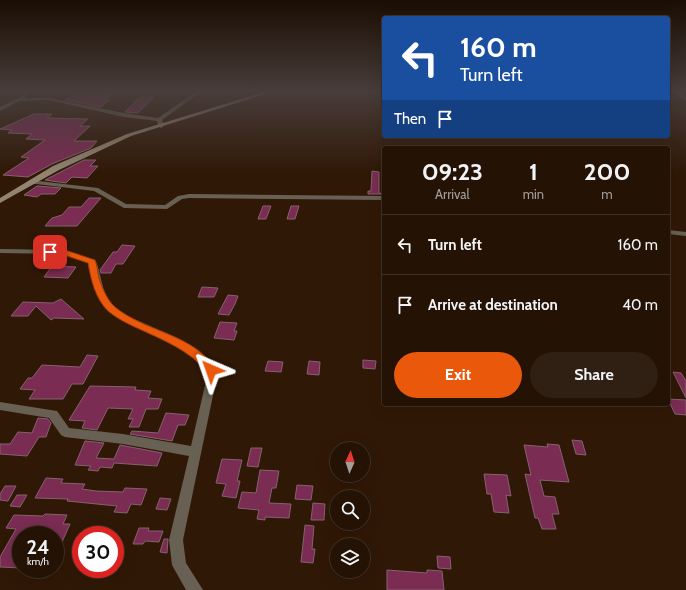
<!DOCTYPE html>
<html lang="en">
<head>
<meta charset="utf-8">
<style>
  :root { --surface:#241204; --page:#302013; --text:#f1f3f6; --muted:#a39e9a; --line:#413226; --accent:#ea580c }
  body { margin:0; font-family:Cabin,sans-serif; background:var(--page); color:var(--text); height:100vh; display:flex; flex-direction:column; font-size:15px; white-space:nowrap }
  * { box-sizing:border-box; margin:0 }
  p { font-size:13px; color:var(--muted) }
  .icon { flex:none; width:22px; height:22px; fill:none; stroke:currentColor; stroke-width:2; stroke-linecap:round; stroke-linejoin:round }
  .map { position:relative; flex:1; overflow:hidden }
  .side { position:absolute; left:382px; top:146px; width:288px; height:260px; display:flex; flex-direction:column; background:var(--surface); border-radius:4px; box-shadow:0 4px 16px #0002,0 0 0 1px var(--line) }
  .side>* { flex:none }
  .guide { position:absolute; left:382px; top:16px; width:288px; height:122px; border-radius:4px; box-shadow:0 4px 16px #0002,0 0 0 1px var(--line); background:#1a4fa0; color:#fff; overflow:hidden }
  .needle { width:26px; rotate:3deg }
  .tools { position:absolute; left:330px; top:442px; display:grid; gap:8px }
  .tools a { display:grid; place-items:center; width:40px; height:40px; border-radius:50%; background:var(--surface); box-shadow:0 4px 16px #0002,0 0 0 1px var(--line); font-size:20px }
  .speed { position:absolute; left:12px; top:526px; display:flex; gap:8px; font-size:20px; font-weight:700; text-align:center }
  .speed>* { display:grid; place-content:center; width:52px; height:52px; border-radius:50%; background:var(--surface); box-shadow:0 4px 16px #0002,0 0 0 1px var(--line); line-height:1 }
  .speed small { font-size:10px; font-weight:400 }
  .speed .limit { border:6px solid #d22; background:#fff; color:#111 }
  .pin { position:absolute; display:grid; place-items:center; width:34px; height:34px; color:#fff; margin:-17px; border-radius:8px; box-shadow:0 2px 6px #0006 }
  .me { position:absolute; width:44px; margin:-22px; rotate:317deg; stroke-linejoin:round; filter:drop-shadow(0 0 3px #0008) }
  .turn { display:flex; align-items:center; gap:14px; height:84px; padding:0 12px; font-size:18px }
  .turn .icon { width:52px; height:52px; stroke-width:2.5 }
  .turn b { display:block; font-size:28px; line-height:34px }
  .then { display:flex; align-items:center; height:38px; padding:0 12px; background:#0003; gap:8px; font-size:15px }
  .eta { display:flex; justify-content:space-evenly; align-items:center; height:68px; text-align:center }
  .eta b { font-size:24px; font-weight:700; line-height:28px }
  .cta { display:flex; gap:8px; margin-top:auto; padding:8px 12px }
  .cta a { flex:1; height:46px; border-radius:24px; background:var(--accent); color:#fff; font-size:16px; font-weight:700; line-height:46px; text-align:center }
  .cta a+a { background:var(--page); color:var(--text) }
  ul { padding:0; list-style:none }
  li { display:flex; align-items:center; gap:12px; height:60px; padding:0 12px; border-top:1px solid var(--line) }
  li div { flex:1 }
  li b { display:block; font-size:15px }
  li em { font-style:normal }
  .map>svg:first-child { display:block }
  .building { fill:#7a2c52; stroke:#84626f }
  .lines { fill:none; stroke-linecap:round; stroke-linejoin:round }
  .street { fill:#686053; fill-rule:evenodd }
  .secondary { fill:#928470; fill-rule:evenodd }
  .route { fill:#ea580c; stroke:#983908 }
</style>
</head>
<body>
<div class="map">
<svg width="686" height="590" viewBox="0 0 686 590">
  <rect width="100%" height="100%" fill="#301806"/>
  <g class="building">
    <polygon points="84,91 120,91 104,99 109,100 101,107 65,100"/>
    <polygon points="140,97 154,97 138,113 125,112"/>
    <polygon points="34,114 52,114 47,118 88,119 80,126 90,126 74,141 97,141 91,148 52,164 28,177 3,175 29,158 21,157 45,140 26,139 32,134 8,133 12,130 0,129"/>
    <polygon points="84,160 96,160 90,166 98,166 87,178 72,177 66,183 45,180"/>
    <polygon points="372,171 379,172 379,193 384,194 368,194 368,191 371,191"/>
    <polygon points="37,186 61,188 55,194 41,194 37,197 24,195"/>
    <polygon points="89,198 101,198 77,226 45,226 52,218 62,215 69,207 81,207"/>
    <polygon points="263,206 271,206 266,219 258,219"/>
    <polygon points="291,206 299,206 295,219 287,219"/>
    <polygon points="122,245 135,246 123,264 116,264 111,273 101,273 100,270 113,252 117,252"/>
    <polygon points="52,266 76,267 68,278 44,277"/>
    <polygon points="202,287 218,288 214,297 198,297"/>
    <polygon points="228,295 238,296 235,304 229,315 218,314"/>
    <polygon points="61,299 84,319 54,318 51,320 36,306 28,316 11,316 23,302 53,303"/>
    <polygon points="220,322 237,323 234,331 237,331 234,340 214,338"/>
    <polygon points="87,355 98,356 83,384 72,384 63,399 29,399 35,390 20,389 28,378 32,378 42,365 80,367"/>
    <polygon points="363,360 376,361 375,369 363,368"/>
    <polygon points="268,361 283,362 281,372 265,371"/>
    <polygon points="309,361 320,362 319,375 307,374"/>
    <polygon points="673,372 681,373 686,381 686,398"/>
    <polygon points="90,386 136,387 135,390 151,391 148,398 162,399 158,409 146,409 139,427 129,427 133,419 128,419 133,409 108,408 97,430 82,428 85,421 69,420"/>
    <polygon points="668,399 686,400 686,415 675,414"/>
    <polygon points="166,413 189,415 185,425 178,425 172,441 130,434 132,431 158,433"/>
    <polygon points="38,418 48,419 51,423 46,437 39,437 27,456 0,454 0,444 10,444 18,432 32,433"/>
    <polygon points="572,440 582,441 586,455 576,454"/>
    <polygon points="85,441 104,443 96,458 114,459 120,445 162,453 157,466 114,463 112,468 100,467 98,471 88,470 91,466 75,465"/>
    <polygon points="547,444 559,445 569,482 540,480 544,496 555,497 559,514 552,514 556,529 542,529 538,518 535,518 525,474 531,475 524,445 548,447"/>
    <polygon points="251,448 262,448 258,467 247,466"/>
    <polygon points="222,459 242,460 237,481 240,481 236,498 222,496 226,484 216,483"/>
    <polygon points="260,470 279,471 276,488 272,488 269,503 291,504 289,518 265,517 265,520 257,519 259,510 238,508 242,492 256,493"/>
    <polygon points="484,474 507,475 511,496 506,495 509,513 494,512 491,494 487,494"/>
    <polygon points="46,478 63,479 61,483 85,484 82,489 96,491 123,492 125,488 147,489 141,505 131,504 127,513 114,512 117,506 67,501 68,499 35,498"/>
    <polygon points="297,485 313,486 311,500 295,499"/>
    <polygon points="5,486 16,486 8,501 0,500 0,494"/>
    <polygon points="17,495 27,495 20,507 10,506"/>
    <polygon points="160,498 171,499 167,510 156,509"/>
    <polygon points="313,503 325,504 324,520 311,520"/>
    <polygon points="45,514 67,515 63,524 70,524 62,542 55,542 55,535 21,533 21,568 0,567 0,557 16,529 6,528 14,515 43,516"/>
    <polygon points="305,525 314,526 312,549 315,549 313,563 301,562"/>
    <polygon points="139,528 149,528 148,531 163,531 159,542 145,541 143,544 133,544"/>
    <polygon points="164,539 168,539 167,553 160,552"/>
    <polygon points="437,556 450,557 451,569 438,568"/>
    <polygon points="387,570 427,573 427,570 442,571 444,590 387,590"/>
  </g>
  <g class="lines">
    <g class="street">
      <polygon points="25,91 29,91 25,98 49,98 124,113 158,118 197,91 202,91 162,120 164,126 161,128 158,126 157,121 124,117 49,100 19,101 0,111 0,107 22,96"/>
      <polygon points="670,91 675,91 686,97 686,100"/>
      <polygon points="30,180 98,188 126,204 165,205 178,196 189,194 384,196 384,200 189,198 182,199 167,209 124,208 94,191 28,183 27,182"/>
      <polygon points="668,230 686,232 686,236 668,234"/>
      <path d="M0,249L65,250L95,260C103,276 100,293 115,307C141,330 218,340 216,381L183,540L186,563L203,590H186L172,565L169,540L189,456L123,444L65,437L61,435L49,418L0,410V402L57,411L69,428L123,434L191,446L206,381C206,378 206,375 206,372C199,347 129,330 108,311C95,298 91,280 88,263L64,254L0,253Z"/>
    </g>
    <polygon class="secondary" points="267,91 275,91 131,136 59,170 0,203 0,198 53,166 127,134"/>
  </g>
  <linearGradient id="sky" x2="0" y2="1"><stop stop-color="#1a0d03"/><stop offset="0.53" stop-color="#483d3b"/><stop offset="1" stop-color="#483d3b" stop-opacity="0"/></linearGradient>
  <rect width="686" height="173" fill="url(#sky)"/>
  <path class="route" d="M47,250H65L95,260C98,266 97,274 100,281C103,290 108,301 115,307C145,332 195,334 216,370L214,372H207C189,350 163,340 137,328C128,324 116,318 108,311C95,298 91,280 88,263L64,255L47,254Z"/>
</svg>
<div class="tools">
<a><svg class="needle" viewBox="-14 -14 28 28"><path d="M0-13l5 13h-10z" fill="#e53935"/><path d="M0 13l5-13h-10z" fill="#a39e9a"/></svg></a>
<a><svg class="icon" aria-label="search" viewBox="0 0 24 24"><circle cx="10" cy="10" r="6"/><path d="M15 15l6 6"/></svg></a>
<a><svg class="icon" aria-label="layers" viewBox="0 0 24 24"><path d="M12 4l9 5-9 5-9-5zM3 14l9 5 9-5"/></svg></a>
</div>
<div class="speed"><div>24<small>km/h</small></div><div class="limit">30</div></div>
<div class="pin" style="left:50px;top:252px;background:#d93025"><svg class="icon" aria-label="arrive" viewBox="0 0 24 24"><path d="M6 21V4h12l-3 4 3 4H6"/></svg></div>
<svg class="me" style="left:211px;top:370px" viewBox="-20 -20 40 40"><path d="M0-17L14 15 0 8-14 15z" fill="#ea580c" stroke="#fff" stroke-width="4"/></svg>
<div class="guide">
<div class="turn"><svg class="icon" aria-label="left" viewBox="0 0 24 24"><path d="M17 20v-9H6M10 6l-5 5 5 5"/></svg><div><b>160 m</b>Turn left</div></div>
<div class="then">Then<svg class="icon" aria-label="arrive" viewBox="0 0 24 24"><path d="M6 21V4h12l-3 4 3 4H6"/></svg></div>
</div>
<section class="side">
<div class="eta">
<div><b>09:23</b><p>Arrival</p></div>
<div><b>1</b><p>min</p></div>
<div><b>200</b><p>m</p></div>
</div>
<ul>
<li><svg class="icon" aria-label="left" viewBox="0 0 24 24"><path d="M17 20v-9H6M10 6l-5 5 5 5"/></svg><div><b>Turn left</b></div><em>160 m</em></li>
<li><svg class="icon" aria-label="arrive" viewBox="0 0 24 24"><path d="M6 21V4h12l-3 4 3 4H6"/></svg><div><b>Arrive at destination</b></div><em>40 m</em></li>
</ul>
<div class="cta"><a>Exit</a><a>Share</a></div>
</section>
</div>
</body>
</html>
